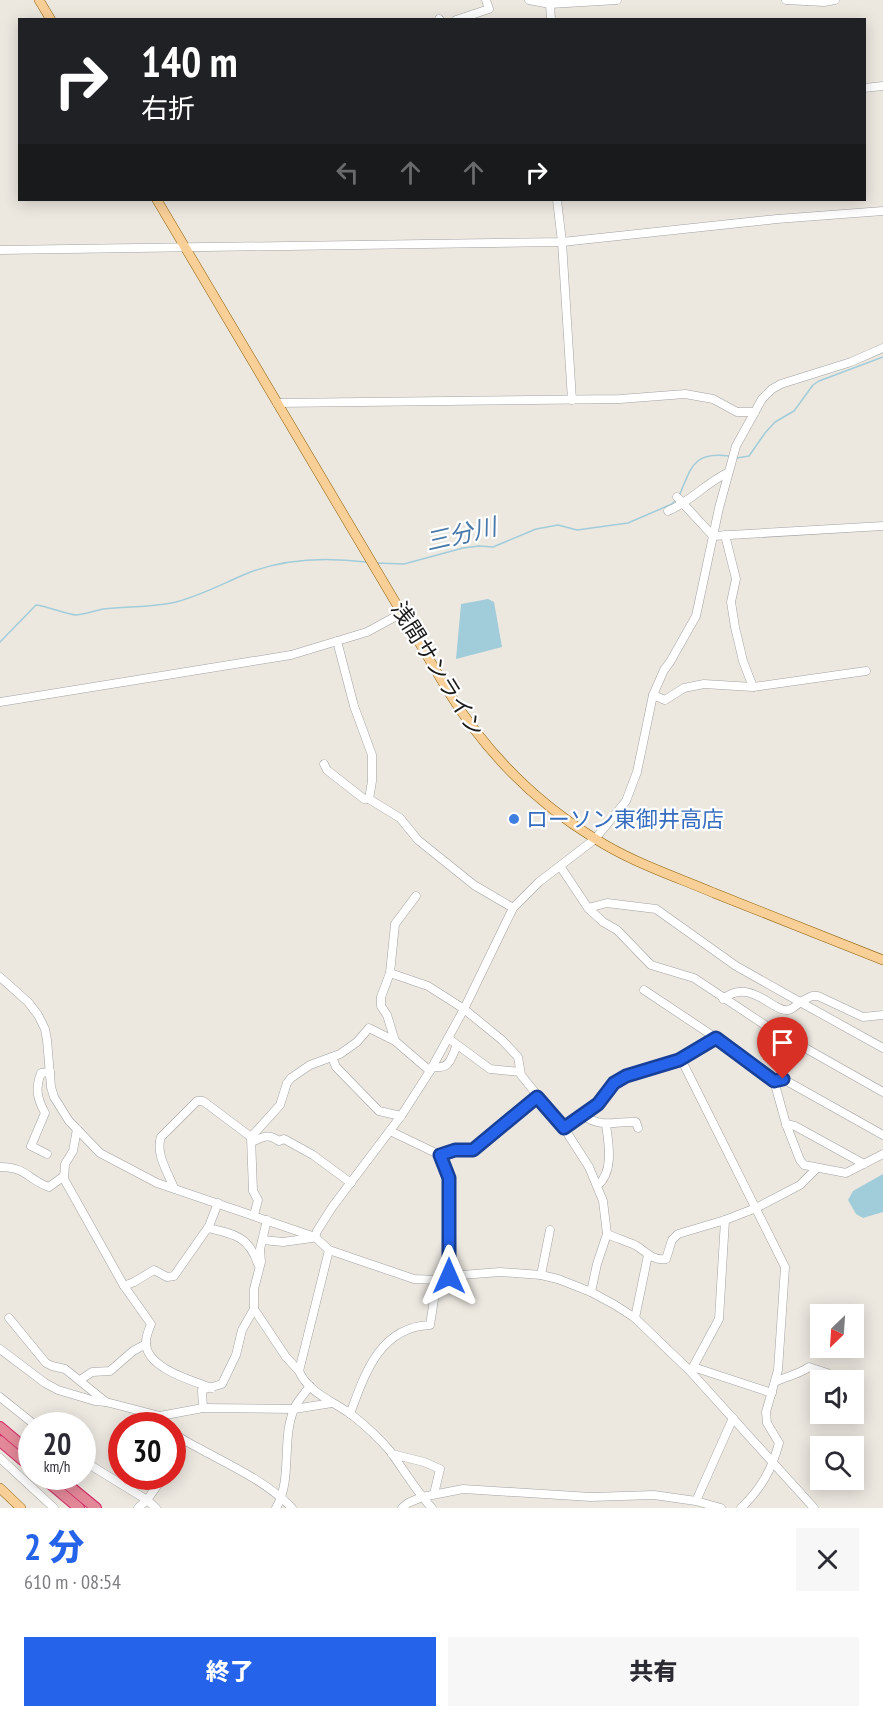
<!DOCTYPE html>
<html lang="ja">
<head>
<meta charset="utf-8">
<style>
  :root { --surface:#fff; --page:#f7f7f7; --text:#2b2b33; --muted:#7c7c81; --accent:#2563eb }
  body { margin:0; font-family:"PT Sans Narrow","Noto Sans JP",sans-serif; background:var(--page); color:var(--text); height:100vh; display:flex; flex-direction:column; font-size:22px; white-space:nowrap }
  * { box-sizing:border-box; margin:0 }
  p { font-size:20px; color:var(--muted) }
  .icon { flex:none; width:33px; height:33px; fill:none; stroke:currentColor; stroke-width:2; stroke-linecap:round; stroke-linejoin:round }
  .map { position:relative; height:1508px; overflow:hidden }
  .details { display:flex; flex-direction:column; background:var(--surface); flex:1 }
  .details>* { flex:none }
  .top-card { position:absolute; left:18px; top:18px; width:848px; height:183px; border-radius:0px; box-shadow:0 3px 15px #0003; background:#202124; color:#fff; overflow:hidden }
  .needle { width:39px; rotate:205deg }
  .tools { position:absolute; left:810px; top:1304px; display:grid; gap:12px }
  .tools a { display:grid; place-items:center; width:54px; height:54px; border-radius:0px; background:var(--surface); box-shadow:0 3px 15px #0003; font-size:30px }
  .speed { position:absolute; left:18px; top:1412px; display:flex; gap:12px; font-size:30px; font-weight:700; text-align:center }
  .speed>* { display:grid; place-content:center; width:78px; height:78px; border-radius:50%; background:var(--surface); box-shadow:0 3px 15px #0003; line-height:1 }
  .speed small { font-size:15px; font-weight:400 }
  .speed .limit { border:9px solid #d22; background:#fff; color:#111 }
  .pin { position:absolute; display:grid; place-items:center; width:51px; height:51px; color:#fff; margin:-62px -26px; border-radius:50% 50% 50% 0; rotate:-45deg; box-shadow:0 0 6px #0007 }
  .pin .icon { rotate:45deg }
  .me { position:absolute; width:66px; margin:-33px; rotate:0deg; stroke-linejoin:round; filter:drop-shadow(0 0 4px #0008) }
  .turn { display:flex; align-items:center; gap:21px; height:126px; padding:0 24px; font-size:27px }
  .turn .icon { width:78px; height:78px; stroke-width:2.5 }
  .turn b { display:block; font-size:42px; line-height:51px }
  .lanes { display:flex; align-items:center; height:57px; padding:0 24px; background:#0003; justify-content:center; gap:30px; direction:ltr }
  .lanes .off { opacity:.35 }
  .round { display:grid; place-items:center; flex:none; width:63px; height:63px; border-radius:0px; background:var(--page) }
  .summary { display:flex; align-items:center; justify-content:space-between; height:102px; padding:0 24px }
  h1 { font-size:36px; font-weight:800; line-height:45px; color:var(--accent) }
  .button { display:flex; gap:12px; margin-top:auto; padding:12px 24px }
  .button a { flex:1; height:69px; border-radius:0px; background:var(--accent); color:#fff; font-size:24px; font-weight:800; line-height:69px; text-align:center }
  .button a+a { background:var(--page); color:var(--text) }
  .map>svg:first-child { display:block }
  .water { fill:#a1ccda }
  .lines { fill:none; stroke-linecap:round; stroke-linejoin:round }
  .stream { stroke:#a1ccda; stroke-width:1.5 }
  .minor-casing { stroke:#a2a2a2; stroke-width:9 }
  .major-casing { stroke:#8e6003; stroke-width:10 }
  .highway-casing { stroke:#d02761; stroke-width:12 }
  .minor { stroke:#fff; stroke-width:8 }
  .major { stroke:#f9cf98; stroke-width:9 }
  .highway { stroke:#e38899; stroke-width:10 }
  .route-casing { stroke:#184099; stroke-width:15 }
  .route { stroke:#2563eb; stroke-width:10 }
  .shop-dot { fill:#3f7fe0; stroke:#fff; stroke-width:2 }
  .labels { text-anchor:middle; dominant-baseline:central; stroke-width:4.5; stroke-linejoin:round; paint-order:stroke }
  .street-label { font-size:22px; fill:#1b1b1b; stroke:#fff }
  .shop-label { font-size:22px; fill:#366cbe; stroke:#fff; text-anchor:start }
  .water-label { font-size:24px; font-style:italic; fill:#4a78a7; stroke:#fff }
</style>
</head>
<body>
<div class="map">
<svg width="883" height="1508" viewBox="0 0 883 1508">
  <rect width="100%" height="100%" fill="#ece8e0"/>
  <g class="water">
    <polygon points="488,599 494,602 502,647 456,659 461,604"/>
    <polygon points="883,1174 883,1212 863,1218 856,1214 848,1200 853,1191"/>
  </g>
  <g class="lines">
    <g class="stream">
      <polyline points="737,458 749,456 765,433 775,422 794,411 813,385 819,381 883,357"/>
      <path d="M679,496C691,469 692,451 729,456"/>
      <polyline points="376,563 404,564 463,548 479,546 493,547 536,529 558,525 577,530 628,523 672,504 676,500"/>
      <path d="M0,642L36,605C47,606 68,615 76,615C85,614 94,611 103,609C127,606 151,608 176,602C202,595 224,583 248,573C286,558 326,557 366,562"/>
    </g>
    <g class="minor-casing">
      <g id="minor">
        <polyline points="529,0 550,4 617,0"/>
        <polyline points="786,0 824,2 835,0"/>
        <polyline points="550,4 551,20"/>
        <polyline points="439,19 440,20"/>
        <polyline points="456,20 489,9 486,0"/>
        <polyline points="864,88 883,86"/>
        <polyline points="557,200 562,242 572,400"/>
        <polyline points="0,250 562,242 777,219 883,211"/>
        <polyline points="277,403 620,399 685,394 713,399 737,412 755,412"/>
        <polyline points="677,497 713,536 883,526"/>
        <path d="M668,511C690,502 706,483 727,473"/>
        <polyline points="725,535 736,579 731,602 735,627 743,661 753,687"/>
        <polyline points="337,641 354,706 372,755 372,781 369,799"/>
        <polyline points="653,695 665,700 684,688 704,684 753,687 866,671"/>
        <polyline points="0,702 291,655 367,632 402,613"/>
        <polyline points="324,764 327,770 364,799 369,799 400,818 418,840 474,885 513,908"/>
        <polyline points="560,866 588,908 603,922 617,930 651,965 694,978 768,1027 883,1092"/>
        <polyline points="588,908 607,903 656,909 736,966 800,1002 812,996 818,996 863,1017 883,1015"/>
        <polyline points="390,973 428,986 464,1009 502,1040 518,1057 521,1075 564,1128 589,1167 603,1201 607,1234 597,1264 591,1292"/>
        <polyline points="0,977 28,1002 38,1015 45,1029 47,1040 51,1087 54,1097 69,1121 100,1153 157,1183 315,1237 329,1250 414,1279 437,1280 449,1276 500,1272 541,1275 558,1279 591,1292 615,1305 635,1318 690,1371 814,1508"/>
        <polyline points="644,990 716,1038 774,1081 786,1124 800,1160 804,1165 846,1173 883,1154"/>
        <path d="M723,999C742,984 757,995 775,1006C779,1008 783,1011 788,1010C792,1009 797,1005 800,1002L883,1048"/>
        <polyline points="448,1038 490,1069 520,1072"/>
        <polyline points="395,1041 387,1015 381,1006 381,997 390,973 395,924 416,896"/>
        <polyline points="332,1057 336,1067 379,1111 401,1116"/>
        <path d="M681,1059L785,1267L778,1370L766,1412L767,1423L779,1443C772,1469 761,1489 741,1508"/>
        <path d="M432,1067C451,1069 450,1060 457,1045"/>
        <polyline points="774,1081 783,1079 883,1135"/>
        <path d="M581,1115C606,1129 611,1121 636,1122L638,1128"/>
        <polyline points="786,1124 795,1126 864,1164"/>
        <polyline points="564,1128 598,1103 614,1083 626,1076 679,1060 716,1038"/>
        <path d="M77,1129L73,1151L65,1164L64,1179L124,1286L151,1324C149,1329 146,1336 146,1342C145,1368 193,1381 212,1388"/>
        <polyline points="390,1131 440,1155 449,1178 449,1276"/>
        <path d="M252,1142C263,1137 268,1133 279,1141L284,1139L313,1155L351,1183"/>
        <path d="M47,1154L31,1146L45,1113C37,1098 35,1089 41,1073L50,1072"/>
        <polyline points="440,1155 455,1150 473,1150 537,1097"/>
        <path d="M0,1167C27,1167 28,1180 49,1187L64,1176"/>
        <path d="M597,1186C614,1172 609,1145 606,1125"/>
        <path d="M174,1188C168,1173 155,1153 161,1137L197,1101H203L251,1137"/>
        <polyline points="254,1215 258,1200 253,1191 251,1137 280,1105 287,1083 291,1078 310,1065 340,1054 357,1042 369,1028 395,1041 430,1071"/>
        <path d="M208,1228C235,1234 249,1237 258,1264"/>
        <path d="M607,1234C616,1238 626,1241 635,1245C646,1251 652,1261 666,1259L672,1240L678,1234L725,1220L756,1208L800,1185L817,1168"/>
        <polyline points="315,1237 317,1231 333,1206 401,1116 430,1071 464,1009 513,908 539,882 595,839 626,801 637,772 653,695 664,670 670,662 696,616 719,508 736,446 762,399 772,389 781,384 851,362 883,348"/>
        <polyline points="263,1240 283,1242 312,1238"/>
        <path d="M329,1250L299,1371C308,1393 335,1402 352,1415C366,1426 379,1438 390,1451C404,1470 416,1491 432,1508"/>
        <polyline points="541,1275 550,1230"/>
        <polyline points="124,1286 134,1282 154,1270 167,1277 174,1276 209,1226 218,1203"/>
        <polyline points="254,1309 286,1357 299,1371"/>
        <polyline points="9,1318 46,1363 52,1366 65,1369 106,1402"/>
        <polyline points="635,1318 648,1255"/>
        <polyline points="0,1349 45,1383 58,1390 95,1401 106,1402 160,1416 203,1408 294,1409 332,1403"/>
        <polyline points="693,1367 772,1393"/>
        <polyline points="690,1371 693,1367 719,1319 725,1220"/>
        <polyline points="80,1380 92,1372 110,1371 133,1351 146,1344"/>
        <path d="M775,1382C786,1376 798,1375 809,1367L827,1373"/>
        <polyline points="0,1397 35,1425"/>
        <polyline points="203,1408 202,1390 222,1384 236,1355 242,1330 254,1309 254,1289 261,1262 260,1249 267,1220"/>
        <path d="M350,1414C365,1373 380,1327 430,1325L437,1280"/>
        <path d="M172,1431C182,1441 192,1444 204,1451C234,1467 268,1483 292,1508"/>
        <polyline points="172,1454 181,1440"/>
        <polyline points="392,1454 424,1462 440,1469 434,1494"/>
        <polyline points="0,1458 54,1508"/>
        <polyline points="82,1460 147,1500 156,1508"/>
        <polyline points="696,1501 733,1418"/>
        <polyline points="138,1508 147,1500 164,1476"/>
        <path d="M276,1508C293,1479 281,1440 294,1409C297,1401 305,1393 310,1386"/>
        <polyline points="402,1508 408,1503 422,1497 463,1489 591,1497 654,1495 696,1501 721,1508"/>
      </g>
    </g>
    <g class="major-casing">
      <g id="major">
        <polyline points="39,0 51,20"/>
        <path d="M157,200L448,691C485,751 534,801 594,838C631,862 674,876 714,893C770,915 827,938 883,960"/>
        <polyline points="0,1488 21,1508"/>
      </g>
    </g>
    <g class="highway-casing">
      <g id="highway">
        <polyline points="0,1427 32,1454"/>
        <polyline points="0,1441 32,1468"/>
        <polyline points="41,1476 79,1508"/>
        <polyline points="57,1476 96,1508"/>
      </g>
    </g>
    <use href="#minor" class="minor"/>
    <use href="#major" class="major"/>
    <use href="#highway" class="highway"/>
  </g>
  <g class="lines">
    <g class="route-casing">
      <polyline id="route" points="449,1276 449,1178 440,1155 455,1150 473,1150 537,1097 564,1128 598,1104 614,1083 626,1076 679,1060 716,1038 774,1081 783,1079"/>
    </g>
    <use href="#route" class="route"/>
  </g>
  <circle class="shop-dot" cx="514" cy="819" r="6"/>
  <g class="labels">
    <g class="street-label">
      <text transform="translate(438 669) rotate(58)">浅間サンライン</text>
    </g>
    <g class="shop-label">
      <text x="526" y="819">ローソン東御井高店</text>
    </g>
    <g class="water-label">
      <text transform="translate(461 534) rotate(-13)">三分川</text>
    </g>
  </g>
</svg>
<div class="tools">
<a><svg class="needle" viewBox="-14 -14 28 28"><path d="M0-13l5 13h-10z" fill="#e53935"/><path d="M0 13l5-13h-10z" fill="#7c7c81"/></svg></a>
<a><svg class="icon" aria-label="sound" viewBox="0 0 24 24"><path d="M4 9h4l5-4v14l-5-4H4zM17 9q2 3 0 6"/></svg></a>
<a><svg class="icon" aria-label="search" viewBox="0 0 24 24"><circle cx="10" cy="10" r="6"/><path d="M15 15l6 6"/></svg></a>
</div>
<div class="speed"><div>20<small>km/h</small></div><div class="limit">30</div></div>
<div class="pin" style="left:783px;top:1079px;background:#d93025"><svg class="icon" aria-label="arrive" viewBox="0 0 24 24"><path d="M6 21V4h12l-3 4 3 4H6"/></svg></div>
<svg class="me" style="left:449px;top:1276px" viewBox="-20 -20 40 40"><path d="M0-17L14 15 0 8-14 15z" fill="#2563eb" stroke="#fff" stroke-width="4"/></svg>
<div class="top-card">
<div class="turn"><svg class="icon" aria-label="right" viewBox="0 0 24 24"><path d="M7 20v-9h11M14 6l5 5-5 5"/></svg><div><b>140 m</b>右折</div></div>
<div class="lanes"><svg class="icon off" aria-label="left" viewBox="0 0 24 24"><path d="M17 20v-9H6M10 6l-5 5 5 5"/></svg><svg class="icon off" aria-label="ahead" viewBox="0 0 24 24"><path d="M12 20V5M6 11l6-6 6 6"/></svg><svg class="icon off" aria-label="ahead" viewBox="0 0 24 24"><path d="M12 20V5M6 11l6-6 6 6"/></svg><svg class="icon" aria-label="right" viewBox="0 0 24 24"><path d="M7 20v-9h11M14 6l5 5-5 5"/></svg></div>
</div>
</div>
<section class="details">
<div class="summary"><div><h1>2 分</h1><p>610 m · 08:54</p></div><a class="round"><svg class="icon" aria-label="close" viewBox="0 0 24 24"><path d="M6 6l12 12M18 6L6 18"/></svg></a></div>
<div class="button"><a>終了</a><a>共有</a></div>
</section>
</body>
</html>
